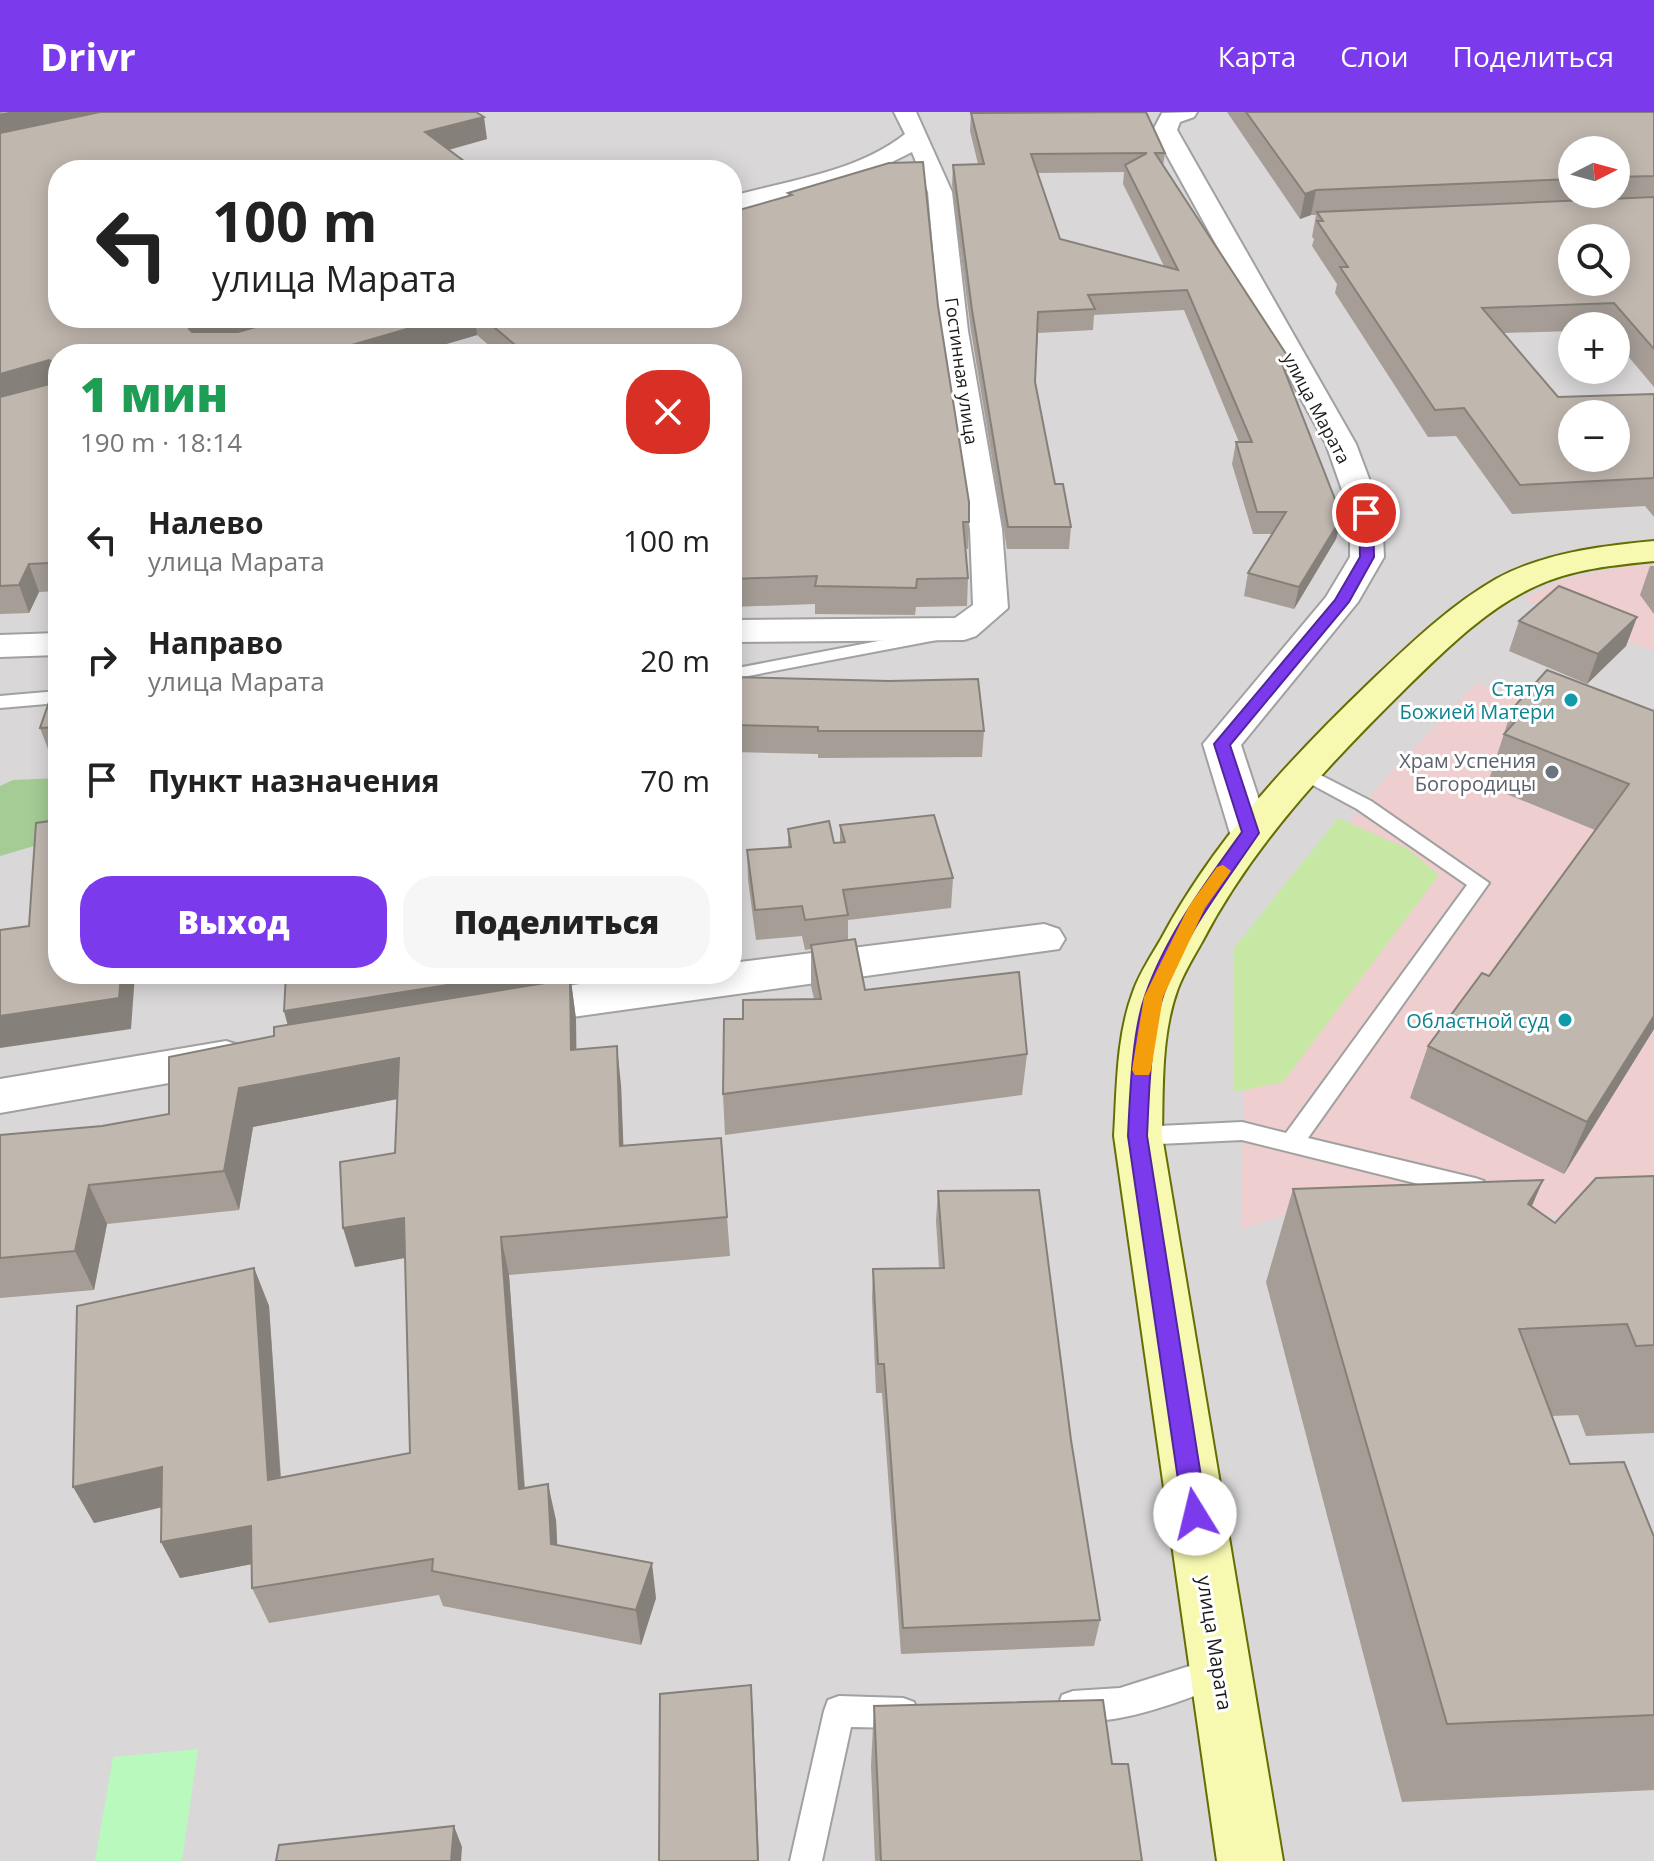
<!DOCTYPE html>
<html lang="ru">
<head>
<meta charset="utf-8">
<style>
  :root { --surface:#fff; --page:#f6f6f6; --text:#222; --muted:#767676; --accent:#7c3aed }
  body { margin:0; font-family:"Open Sans",sans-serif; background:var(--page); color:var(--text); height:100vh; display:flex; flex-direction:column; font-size:30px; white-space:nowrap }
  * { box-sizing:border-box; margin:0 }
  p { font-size:26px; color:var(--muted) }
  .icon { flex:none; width:44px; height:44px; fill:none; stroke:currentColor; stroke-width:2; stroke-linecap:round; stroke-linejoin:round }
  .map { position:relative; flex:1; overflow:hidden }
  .drawer { position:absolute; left:48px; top:232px; width:694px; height:640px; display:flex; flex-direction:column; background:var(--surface); border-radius:32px; box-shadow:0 4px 20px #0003 }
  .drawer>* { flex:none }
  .banner { position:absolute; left:48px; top:48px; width:694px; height:168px; border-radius:32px; box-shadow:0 4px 20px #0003; background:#fff; color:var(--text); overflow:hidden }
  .needle { width:52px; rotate:84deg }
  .buttons { position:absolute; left:1558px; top:24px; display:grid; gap:16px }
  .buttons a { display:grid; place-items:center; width:72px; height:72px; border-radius:50%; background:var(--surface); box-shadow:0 4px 20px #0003; font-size:40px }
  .pin { position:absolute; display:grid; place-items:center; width:68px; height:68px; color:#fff; margin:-34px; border:4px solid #fff; border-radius:50%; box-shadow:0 2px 8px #0007 }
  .me { position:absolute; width:88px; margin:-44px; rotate:351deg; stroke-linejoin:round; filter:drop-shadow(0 0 6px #0008) }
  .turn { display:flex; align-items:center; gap:28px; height:168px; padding:0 32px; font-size:36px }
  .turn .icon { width:104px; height:104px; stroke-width:2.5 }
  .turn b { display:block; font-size:56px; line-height:68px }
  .round { display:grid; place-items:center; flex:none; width:84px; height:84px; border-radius:32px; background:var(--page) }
  .headline { display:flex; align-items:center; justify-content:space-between; height:136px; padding:0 32px }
  h1 { font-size:48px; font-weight:800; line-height:60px; color:#1e9e55 }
  .button { display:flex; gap:16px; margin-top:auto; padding:16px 32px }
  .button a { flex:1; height:92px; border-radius:32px; background:var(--accent); color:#fff; font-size:32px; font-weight:800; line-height:92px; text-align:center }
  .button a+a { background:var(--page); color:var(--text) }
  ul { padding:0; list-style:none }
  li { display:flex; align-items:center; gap:24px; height:120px; padding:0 32px }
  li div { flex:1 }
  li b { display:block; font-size:30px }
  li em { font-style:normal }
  header { display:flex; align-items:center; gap:48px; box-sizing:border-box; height:112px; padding:0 40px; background:var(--accent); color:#fff }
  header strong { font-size:38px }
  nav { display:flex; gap:44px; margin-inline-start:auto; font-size:28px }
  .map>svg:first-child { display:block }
  .residential { fill:#d9d7d7; fill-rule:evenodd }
  .commercial { fill:#eecece }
  .grass { fill:#c7e8a4 }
  .forest { fill:#a5cc94 }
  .park { fill:#baf9be }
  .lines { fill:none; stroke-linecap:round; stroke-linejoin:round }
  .lane-casing { stroke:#a1a1a1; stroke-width:4 }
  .street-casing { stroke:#a1a1a1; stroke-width:4 }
  .secondary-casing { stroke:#656e04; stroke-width:4 }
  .lane { fill:#fff; fill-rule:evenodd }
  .street { fill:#fff; fill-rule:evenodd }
  .secondary { fill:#f7f9b1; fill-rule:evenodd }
  .wall { fill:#a59d96; fill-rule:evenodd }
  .shaded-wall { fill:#86807a }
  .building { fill:#c0b7af; stroke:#86807a; stroke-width:2; fill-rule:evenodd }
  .route { fill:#7c3aed; stroke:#51269a; stroke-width:2 }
  .slow { fill:#f59e0b }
  .culture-dot { fill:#0f9aa8; stroke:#fff; stroke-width:3 }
  .worship-dot { fill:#6b7280; stroke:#fff; stroke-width:3 }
  .labels { text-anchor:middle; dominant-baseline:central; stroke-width:6; stroke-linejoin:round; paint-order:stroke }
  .far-street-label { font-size:18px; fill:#1a1a1a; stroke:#fff }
  .culture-label { font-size:20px; fill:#0d838f; stroke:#fff; text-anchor:end }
  .worship-label { font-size:20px; fill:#5b616d; stroke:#fff; text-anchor:end }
  .street-label { font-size:20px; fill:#1a1a1a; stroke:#fff }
</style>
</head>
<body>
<header>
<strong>Drivr</strong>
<nav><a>Карта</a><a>Слои</a><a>Поделиться</a></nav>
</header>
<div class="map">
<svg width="1654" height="1749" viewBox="0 0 1654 1749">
  <rect width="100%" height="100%" fill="#ece8df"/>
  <path class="residential" d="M0,0H1654V1749H0ZM1572,38H1616V82H1572ZM58,58H732V206H58ZM1572,126H1616V170H1572ZM1572,214H1616V258H1572ZM58,242H732V862H58ZM1572,302H1616V346H1572Z"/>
  <g class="commercial">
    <polygon points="1654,452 1654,539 1523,487 1561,468 1627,454"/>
    <polygon points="1477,571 1654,637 1654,1108 1313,1095 1241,1117 1246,839 1386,665"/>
  </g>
  <polygon class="grass" points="1338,706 1408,737 1439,763 1283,970 1234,980 1234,836"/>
  <polygon class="forest" points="58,666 58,727 0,744 0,674 13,668"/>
  <polygon class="park" points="198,1637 182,1749 95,1749 113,1645"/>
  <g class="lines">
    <g class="lane-casing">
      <g id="lane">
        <polygon points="936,518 942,519 945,523 942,527 732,567 732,557"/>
        <polygon points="58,579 58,591 0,596 0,584"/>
        <polygon points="1301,653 1371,689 1489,771 1308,1026 1475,1066 1484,1069 1487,1076 1484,1083 1475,1086 1242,1028 1138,1033 1130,1030 1126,1024 1130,1018 1138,1015 1242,1010 1286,1021 1467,773 1357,697 1294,663 1291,659 1294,655"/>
        <path d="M1218,1545L1229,1550L1233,1560L1229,1570C1189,1587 1103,1621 1062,1605L1058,1594L1062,1583L1073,1579L1120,1576Z"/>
        <polygon points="839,1584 903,1586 914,1590 918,1601 914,1612 903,1616 851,1615 822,1749 790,1749 824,1599 828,1588"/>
      </g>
    </g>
    <g class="street-casing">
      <g id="street">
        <path d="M894,0H916L952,80L968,219L1002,417L1008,496L976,524L964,528L732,530V508L955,506L973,493L970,417L940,219L928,80L912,40L866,63L732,100V84C790,68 857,60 905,22Z"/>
        <polygon points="1197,0 1194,5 1180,10 1177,18 1356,332 1382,401 1384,445 1358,490 1241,633 1270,721 1264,730 1250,734 1236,730 1230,721 1203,632 1326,485 1350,445 1350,401 1326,332 1153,18 1162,1"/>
        <polygon points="58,521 58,543 0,545 0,523"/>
        <polygon points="1044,812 1059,817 1065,827 1059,837 515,913 499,908 493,897 499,886 515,881 653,862 732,862 732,851"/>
        <polygon points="226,929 242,934 249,946 242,958 0,1001 0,967"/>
      </g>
    </g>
    <g class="secondary-casing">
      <path id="secondary" d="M1654,429V449C1614,453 1572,457 1536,474C1485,497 1442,541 1402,580C1326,655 1252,734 1202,830C1193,846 1183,862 1177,879C1161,924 1163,977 1162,1024L1283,1749H1217L1114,1024C1117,977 1116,925 1133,880C1139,862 1151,844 1161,827C1214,728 1289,648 1370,570C1409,533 1449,494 1496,467C1543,441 1601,434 1654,429Z"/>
    </g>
    <use href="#lane" class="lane"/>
    <use href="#street" class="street"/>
    <use href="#secondary" class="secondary"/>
  </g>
  <g class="wall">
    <polygon points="0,0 487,27 449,38 58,206 732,206 789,84 788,81 938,194 969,410 968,437 966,437 968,466 967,494 916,495 915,503 815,502 815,492 732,495 732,242 499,242 477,223 412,242 58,242 58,479 39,480 29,501 0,502"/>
    <path d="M1227,0H1654V275L1616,230V214H1572V219L1503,221L1558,285L1654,282V405L1645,394L1512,402L1456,324L1428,325L1335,181L1337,172L1312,134L1314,127L1312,125L1316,103H1311L1300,107ZM1572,38H1616V82H1572Z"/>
    <path d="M971,1L1165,41L1163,54L1292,251L1289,270L1342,405L1336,427L1294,497L1244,484L1248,461L1272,422H1253L1232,352L1236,330H1239L1184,198L1094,203L1093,218L1038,221L1035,270L1055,372L1071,415L1069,437H1007L971,219L952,72L953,53L978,52L970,19ZM1124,60L1123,72L1164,154L1060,127L1037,61Z"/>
    <polygon points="1650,454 1654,454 1654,502 1640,483"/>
    <polygon points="1637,505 1626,534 1587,572 1509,539 1519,509"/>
    <polygon points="732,565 984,619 982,645 818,646 818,642 732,640"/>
    <polygon points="58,569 58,644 51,645 40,616"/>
    <polygon points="1512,597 1654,599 1654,917 1564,1062 1410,986 1428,934 1489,864 1595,718 1487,674"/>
    <polygon points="840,713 953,766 951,796 848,808 848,828 865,878 1027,942 1022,983 725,1023 723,982 743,907 814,887 811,874 811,837 805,838 802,824 756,828 748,768 747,738 788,735 788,717 834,731 840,731"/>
    <polygon points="286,862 591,862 576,864 576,868 571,869 576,907 576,937 621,973 623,1034 727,1105 730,1144 509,1163 525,1376 556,1408 557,1433 656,1486 641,1533 443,1494 439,1483 269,1511 252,1476 252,1452 180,1466 161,1430 162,1395 94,1411 254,1156 269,1194 281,1365 410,1341 405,1146 355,1155 395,1041 397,987 253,1015 239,1098 107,1112 94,1178 0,1186 0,1023 102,1014 169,1002 288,913 284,899"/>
    <polygon points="1654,1064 1654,1321 1586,1324 1578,1303 1552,1304 1570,1352 1654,1425 1654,1678 1402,1690 1266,1170 1293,1077 1543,1068 1532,1094 1555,1111"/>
    <polygon points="938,1079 1071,1328 1100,1508 1094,1534 901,1542 882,1281 876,1281 872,1186 873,1157 939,1156 936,1109"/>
    <polygon points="874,1594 1112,1652 1142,1749 875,1749 871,1654"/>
  </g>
  <g class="shaded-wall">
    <polygon points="9,0 120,0 0,26 0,2"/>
    <polygon points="484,5 487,27 429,43 425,20"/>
    <polygon points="1316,78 1311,103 1300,107 1305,82"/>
    <polygon points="202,206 298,206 196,242 189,217 196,208"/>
    <polygon points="445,206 475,206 477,223 412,242 345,242 352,233"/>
    <polygon points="49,248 57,274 0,290 0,262"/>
    <polygon points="1342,405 1336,427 1294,497 1299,475"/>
    <polygon points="57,436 58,436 58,475 50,451"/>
    <polygon points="29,452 39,480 29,501 19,473"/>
    <polygon points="1637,505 1626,534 1587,572 1598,542"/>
    <polygon points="121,862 135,862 131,917 0,936 0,904"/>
    <polygon points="517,862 575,862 576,868 571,869 576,907 577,977 288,914 284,899"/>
    <polygon points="1654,904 1654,917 1564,1062 1587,1010"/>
    <polygon points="617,934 621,973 625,1073 620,1034"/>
    <polygon points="399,946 408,985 253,1015 239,1098 224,1059 239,976"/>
    <polygon points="1543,1068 1502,1162 1528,1092"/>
    <polygon points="89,1073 107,1112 94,1178 75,1139"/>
    <polygon points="404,1106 415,1144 355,1155 343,1116"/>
    <polygon points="501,1125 509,1163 527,1413 519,1377"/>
    <polygon points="254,1156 269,1194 283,1404 268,1368"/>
    <polygon points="162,1355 180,1391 94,1411 73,1375"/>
    <polygon points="548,1372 556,1408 559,1468 551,1432"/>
    <polygon points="251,1414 267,1449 180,1466 161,1430"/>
    <polygon points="652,1451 656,1486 641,1533 636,1498"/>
    <polygon points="751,1573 753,1599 759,1749 758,1749"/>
    <polygon points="454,1714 462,1735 461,1749 451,1749"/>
  </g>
  <g class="building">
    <polygon points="100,0 476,0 484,5 425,20 476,58 58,58 58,206 202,206 196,208 189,217 192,220 238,220 287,206 445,206 352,233 358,238 345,242 58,242 58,436 50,451 29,452 19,473 0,474 0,285 50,272 53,251 49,248 0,262 0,21"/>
    <path d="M1146,0L1165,41H1155L1292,251L1282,252L1342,405L1299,475L1248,461L1286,400H1257L1236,330H1252L1187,178L1088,183L1095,197L1038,200L1035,270L1055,372H1063L1071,415H1008L972,198L953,53L984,52L971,1ZM1147,41L1125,53L1178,158L1060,127L1031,42Z"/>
    <polygon points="1246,0 1654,0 1654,64 1616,65 1616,38 1572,38 1572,67 1316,78 1305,82"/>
    <polygon points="923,50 938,194 969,390 969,410 963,410 968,466 917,467 916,476 815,474 817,464 732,467 732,242 526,242 483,206 732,206 732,100 792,83 788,81 889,51"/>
    <path d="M1654,85V237L1614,191L1482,196L1558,285L1654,282V366L1520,373L1464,296L1435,298L1340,155H1348L1317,109H1323L1317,100ZM1572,126H1616V170H1572ZM1572,302H1616V346H1572Z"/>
    <polygon points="1559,474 1637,505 1598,542 1519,509"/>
    <polygon points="1547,558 1654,599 1654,904 1587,1010 1428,934 1482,861 1489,864 1629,672 1504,622 1523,601 1512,597"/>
    <polygon points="732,565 889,569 978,567 984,619 818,619 818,615 732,613"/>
    <polygon points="58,569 58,615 40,616 56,570"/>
    <polygon points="934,703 953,766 843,778 848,803 805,808 802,794 755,798 747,738 791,735 788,717 829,709 834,731 845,730 840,713"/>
    <polygon points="58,708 58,862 121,862 119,886 0,904 0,818 29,814 36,711"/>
    <polygon points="855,827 865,878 1019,860 1027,942 723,982 724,907 743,907 743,888 821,887 811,833"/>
    <polygon points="286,862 517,862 284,899"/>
    <polygon points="570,867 571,938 617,934 620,1034 721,1026 727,1105 501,1125 519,1377 548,1372 551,1432 652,1451 636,1498 432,1459 433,1447 252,1476 251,1414 161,1430 162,1355 73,1375 77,1194 254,1156 268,1368 410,1341 404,1106 343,1116 340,1050 395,1041 399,946 239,976 224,1059 89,1073 75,1139 0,1146 0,1023 102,1014 169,1002 169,945 274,924 274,915"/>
    <polygon points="1654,1064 1654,1233 1636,1234 1627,1212 1519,1217 1570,1352 1624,1350 1654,1425 1654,1603 1447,1612 1293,1077 1543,1068 1528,1092 1555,1111 1596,1066"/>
    <polygon points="1039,1078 1071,1328 1100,1508 903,1516 884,1252 878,1252 873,1157 944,1156 938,1079"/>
    <polygon points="751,1573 758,1749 659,1749 660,1582"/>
    <polygon points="1103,1588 1112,1652 1128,1652 1142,1749 881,1749 874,1594"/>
    <polygon points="454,1714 451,1749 276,1749 279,1733"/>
  </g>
  <path class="route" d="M1366,397L1373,401L1374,445L1349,490L1230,633L1259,721C1224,773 1183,823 1163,884C1150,924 1149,983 1147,1024L1207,1402L1203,1410L1195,1413L1187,1410L1183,1402L1128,1024C1130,984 1132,921 1145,884C1166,824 1205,771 1242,720L1214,632L1335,488L1360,445L1359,401Z"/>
  <polygon class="slow" points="1223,753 1231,759 1205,796 1163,885 1151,958 1149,963 1135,963 1132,958 1144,885 1189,794 1217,755"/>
  <g class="culture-dot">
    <circle cx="1571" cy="588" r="8"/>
    <circle cx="1565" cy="908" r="8"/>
  </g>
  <circle class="worship-dot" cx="1552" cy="660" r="8"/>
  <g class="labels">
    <g class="far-street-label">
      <text transform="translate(962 259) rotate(82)">Гостинная улица</text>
      <text transform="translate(1317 296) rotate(62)">улица Марата</text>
    </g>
    <g class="culture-label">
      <text x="1555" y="576">Статуя<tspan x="1555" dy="23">Божией Матери</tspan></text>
      <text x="1549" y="908">Областной суд</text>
    </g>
    <g class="worship-label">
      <text x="1536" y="648">Храм Успения<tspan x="1536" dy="23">Богородицы</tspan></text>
    </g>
    <g class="street-label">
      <text transform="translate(1215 1531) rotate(81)">улица Марата</text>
    </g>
  </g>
</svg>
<div class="buttons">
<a><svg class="needle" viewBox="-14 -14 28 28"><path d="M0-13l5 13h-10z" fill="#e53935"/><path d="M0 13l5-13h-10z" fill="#767676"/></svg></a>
<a><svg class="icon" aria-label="search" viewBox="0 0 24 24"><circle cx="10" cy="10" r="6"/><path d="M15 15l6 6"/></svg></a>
<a>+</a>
<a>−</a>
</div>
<div class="pin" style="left:1366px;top:401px;background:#d93025"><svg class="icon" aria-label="arrive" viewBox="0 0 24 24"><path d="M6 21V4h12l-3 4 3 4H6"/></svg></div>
<svg class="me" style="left:1195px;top:1402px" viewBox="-20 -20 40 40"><circle r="19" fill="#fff"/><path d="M0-13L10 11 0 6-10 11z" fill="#7c3aed"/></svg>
<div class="banner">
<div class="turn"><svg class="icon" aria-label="left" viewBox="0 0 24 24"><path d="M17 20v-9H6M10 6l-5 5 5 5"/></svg><div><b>100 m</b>улица Марата</div></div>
</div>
<section class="drawer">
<div class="headline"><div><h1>1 мин</h1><p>190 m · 18:14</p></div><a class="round" style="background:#d93025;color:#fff"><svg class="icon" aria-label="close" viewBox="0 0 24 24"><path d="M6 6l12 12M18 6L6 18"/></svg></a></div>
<ul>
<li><svg class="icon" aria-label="left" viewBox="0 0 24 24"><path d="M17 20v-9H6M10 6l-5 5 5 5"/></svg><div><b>Налево</b><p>улица Марата</p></div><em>100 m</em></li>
<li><svg class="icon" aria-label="right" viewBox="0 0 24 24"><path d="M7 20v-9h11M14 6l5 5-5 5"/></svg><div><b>Направо</b><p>улица Марата</p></div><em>20 m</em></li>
<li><svg class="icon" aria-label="arrive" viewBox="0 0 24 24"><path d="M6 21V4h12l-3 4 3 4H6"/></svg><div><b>Пункт назначения</b></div><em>70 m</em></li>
</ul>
<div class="button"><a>Выход</a><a>Поделиться</a></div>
</section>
</div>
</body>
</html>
